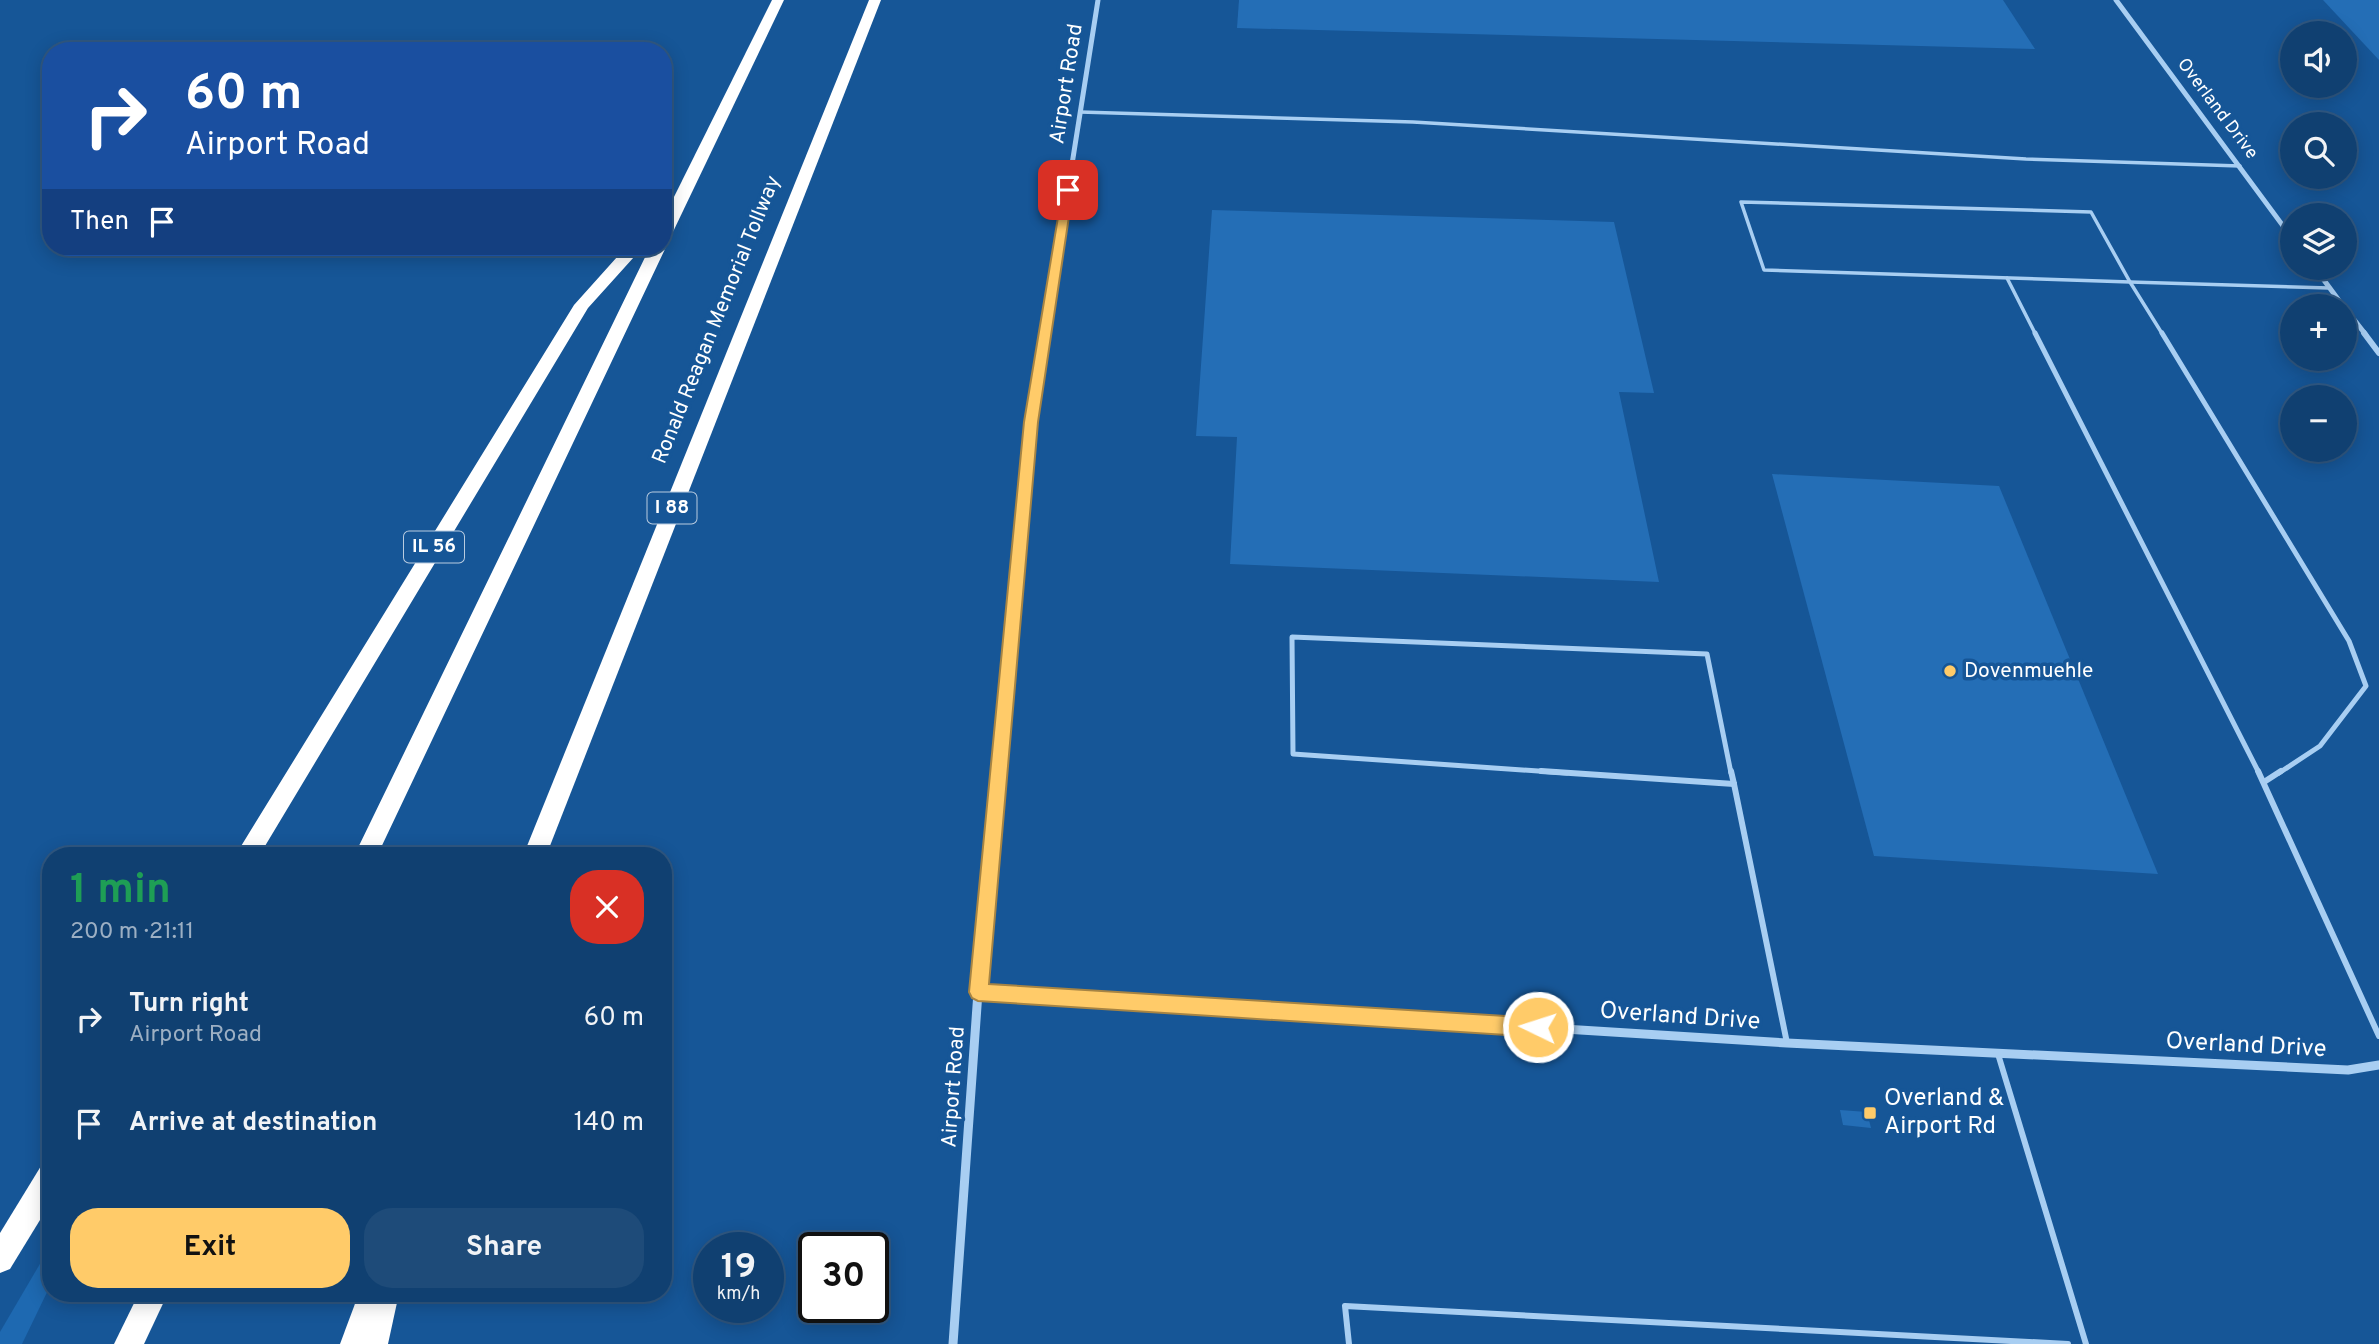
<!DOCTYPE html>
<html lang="en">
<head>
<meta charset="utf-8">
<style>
  :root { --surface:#104071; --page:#1e4b79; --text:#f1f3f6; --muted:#9cafc3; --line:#305984; --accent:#ffcb69 }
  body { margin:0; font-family:Overpass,sans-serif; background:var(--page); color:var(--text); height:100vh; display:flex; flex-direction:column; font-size:26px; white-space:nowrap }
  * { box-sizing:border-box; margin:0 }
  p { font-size:23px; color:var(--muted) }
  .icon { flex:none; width:38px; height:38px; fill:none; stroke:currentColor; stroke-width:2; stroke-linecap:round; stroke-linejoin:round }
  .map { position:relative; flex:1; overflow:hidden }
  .panel { position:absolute; left:42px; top:847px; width:630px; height:455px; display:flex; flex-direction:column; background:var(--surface); border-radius:28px; box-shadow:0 4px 18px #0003,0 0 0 2px var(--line) }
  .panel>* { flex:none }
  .banner { position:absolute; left:42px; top:42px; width:630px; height:214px; border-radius:28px; box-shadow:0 4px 18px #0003,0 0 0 2px var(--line); background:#1a4fa0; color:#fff; overflow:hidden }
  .buttons { position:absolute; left:2280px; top:21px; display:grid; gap:14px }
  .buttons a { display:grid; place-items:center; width:77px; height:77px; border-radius:50%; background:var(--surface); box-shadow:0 4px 18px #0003,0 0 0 2px var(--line); font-size:35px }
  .speed { position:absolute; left:693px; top:1232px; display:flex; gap:14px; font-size:35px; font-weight:700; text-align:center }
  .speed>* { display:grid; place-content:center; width:91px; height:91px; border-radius:50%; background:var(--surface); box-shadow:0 4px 18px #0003,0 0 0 2px var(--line); line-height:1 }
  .speed small { font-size:18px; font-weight:400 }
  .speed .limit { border:4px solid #111; border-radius:10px; background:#fff; color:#111 }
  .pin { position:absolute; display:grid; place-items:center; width:60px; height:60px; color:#fff; margin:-30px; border-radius:14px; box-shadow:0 4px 10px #0006 }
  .me { position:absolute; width:77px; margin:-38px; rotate:274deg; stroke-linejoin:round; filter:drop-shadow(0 0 5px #0008) }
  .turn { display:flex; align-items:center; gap:24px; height:147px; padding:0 28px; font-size:32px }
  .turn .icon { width:91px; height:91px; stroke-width:2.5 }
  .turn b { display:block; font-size:49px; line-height:60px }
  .then { display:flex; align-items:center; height:66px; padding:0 28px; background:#0003; gap:14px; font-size:26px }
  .round { display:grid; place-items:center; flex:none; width:74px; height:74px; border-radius:28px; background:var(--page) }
  .head { display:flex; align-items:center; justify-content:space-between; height:119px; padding:0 28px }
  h1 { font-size:42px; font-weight:700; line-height:52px; color:#1e9e55 }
  .button { display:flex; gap:14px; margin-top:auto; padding:14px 28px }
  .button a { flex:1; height:80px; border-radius:28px; background:var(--accent); color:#111; font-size:28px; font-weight:700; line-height:80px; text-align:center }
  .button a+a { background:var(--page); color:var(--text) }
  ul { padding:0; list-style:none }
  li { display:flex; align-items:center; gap:21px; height:105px; padding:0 28px }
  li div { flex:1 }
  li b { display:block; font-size:26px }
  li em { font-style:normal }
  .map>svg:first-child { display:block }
  .green { fill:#1e69b1 }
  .building { fill:#246eb6 }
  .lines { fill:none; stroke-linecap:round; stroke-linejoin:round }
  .lane-far2 { stroke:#a8cef2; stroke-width:3.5 }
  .lane-far1 { stroke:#a8cef2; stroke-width:5 }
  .lane { stroke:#a8cef2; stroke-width:6 }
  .street-far2 { stroke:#a8cef2; stroke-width:5 }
  .street-far1 { stroke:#a8cef2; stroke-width:6 }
  .street { stroke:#a8cef2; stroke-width:9 }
  .highway { fill:#fff; fill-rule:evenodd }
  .route { fill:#ffcb69; stroke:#a68444; stroke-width:2 }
  .poi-dot { fill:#ffcb69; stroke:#165697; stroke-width:2.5 }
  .labels { text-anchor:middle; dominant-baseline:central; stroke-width:7; stroke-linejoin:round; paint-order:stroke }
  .far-street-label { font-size:18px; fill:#fff; stroke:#165697 }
  .shield { fill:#165697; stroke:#b9cce0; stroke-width:2 }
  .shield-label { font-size:19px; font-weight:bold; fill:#fff }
  .street-label { font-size:21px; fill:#fff; stroke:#165697 }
  .poi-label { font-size:21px; fill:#fff; stroke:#165697; text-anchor:start }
  .near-street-label { font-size:24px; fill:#fff; stroke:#165697 }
  .near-poi-label { font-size:24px; fill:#fff; stroke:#165697; text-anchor:start }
</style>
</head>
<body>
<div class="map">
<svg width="2379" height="1344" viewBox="0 0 2379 1344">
  <rect width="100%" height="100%" fill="#165697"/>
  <polygon class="green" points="51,1245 51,1284 22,1344 0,1344 0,1332"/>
  <g class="building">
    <polygon points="1239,0 2003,0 2035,49 1237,28"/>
    <polygon points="2323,0 2379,0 2379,60"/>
    <polygon points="1212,210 1614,222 1654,393 1619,392 1659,582 1230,564 1237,437 1196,436"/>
    <polygon points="1772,474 1999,486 2158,874 1874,856"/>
    <polygon points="1840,1110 1867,1112 1871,1128 1843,1125"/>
  </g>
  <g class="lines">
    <g class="lane-far2">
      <polyline points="1080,112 1413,122 2026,159 2240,166"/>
      <polygon points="1741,202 2091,212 2130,282 1764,270"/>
      <polyline points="2007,278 2036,335"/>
      <polyline points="2130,282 2329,288"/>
      <polyline points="2130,282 2163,335"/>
    </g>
    <g class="lane-far1">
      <polyline points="2035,333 2259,773"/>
      <polyline points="2162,333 2349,641 2366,686 2320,746 2279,773"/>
      <polyline points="1567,773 1293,754 1292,637 1707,654 1731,773"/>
    </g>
    <g class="lane">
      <polyline points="1541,771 1734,784"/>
      <polyline points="1731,771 1734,784"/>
      <polyline points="2258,771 2379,1036"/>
      <polyline points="2264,782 2281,771"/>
      <polyline points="1734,784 1787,1043"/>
      <polyline points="1998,1054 2086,1344"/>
      <polyline points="1349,1344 1345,1306 2068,1344"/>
    </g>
    <g class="street-far2">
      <polyline points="2116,0 2292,238"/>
      <polyline points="2315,268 2343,306"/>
      <polyline points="2345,308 2366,335"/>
      <polyline points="1045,335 1098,0"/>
    </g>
    <g class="street-far1">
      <polyline points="2364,333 2379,353"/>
      <polyline points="998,773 1031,422 1045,333"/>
    </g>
    <g class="street">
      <polyline points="978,992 1787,1043 2348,1070 2379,1065"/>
      <polyline points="953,1344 978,992 999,771"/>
    </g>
    <g class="highway">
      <polygon points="772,0 784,0 671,236 663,241 663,219"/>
      <polygon points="869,0 881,0 546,856 523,856"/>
      <polygon points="664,244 666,247 377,856 354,856 650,247 663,247"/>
      <polygon points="626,247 643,247 588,308 259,856 235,856 574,305"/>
      <polygon points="51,1163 51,1202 10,1269 0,1273 0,1233 41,1166"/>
      <polygon points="139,1293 168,1293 144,1344 114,1344"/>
      <polygon points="359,1293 396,1293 398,1298 388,1344 340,1344"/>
    </g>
  </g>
  <polygon class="route" points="1063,187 1073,190 1038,422 989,984 1538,1018 1545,1021 1548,1027 1545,1034 1538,1037 978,1001 972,998 969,992 1024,422"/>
  <g class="poi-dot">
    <circle cx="1950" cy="671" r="7"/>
    <rect x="1863" y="1106" width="14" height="14" rx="3.5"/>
  </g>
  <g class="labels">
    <g class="far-street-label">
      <text transform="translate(2217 109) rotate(53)">Overland Drive</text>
    </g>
    <g class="shield">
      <rect x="647.5" y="492.5" width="49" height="31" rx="5"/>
      <rect x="404" y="531.5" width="60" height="31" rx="5"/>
    </g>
    <g class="shield-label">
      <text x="672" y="508">I 88</text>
      <text x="434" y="547">IL 56</text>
    </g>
    <g class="street-label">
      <text transform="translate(1067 84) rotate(-81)">Airport Road</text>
      <text transform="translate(717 320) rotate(-68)">Ronald Reagan Memorial Tollway</text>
      <text transform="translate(954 1087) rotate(-86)">Airport Road</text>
    </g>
    <g class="poi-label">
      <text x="1964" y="671">Dovenmuehle</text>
    </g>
    <g class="near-street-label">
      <text transform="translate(1680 1017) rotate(4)">Overland Drive</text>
      <text transform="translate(2246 1046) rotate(3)">Overland Drive</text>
    </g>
    <g class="near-poi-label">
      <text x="1884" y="1099">Overland &amp;<tspan x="1884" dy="28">Airport Rd</tspan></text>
    </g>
  </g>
</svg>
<div class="buttons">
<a><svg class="icon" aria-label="sound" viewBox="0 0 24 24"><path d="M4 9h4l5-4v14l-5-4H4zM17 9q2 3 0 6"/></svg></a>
<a><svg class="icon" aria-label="search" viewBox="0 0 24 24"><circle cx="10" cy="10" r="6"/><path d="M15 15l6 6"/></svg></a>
<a><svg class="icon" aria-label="layers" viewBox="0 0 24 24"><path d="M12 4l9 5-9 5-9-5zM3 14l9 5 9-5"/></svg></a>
<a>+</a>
<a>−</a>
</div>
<div class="speed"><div>19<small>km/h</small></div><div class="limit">30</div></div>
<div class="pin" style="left:1068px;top:190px;background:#d93025"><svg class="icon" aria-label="arrive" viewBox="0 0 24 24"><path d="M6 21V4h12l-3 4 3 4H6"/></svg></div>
<svg class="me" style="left:1538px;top:1027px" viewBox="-20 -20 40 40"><circle r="17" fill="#ffcb69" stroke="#fff" stroke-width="3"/><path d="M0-11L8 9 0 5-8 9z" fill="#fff"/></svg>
<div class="banner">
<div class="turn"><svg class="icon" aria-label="right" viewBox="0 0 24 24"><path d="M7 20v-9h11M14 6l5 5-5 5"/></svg><div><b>60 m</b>Airport Road</div></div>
<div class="then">Then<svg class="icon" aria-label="arrive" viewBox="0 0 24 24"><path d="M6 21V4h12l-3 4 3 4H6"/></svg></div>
</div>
<section class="panel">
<div class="head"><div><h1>1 min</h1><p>200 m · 21:11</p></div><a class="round" style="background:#d93025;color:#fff"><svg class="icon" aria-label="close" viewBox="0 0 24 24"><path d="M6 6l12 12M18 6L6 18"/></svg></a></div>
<ul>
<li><svg class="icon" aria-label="right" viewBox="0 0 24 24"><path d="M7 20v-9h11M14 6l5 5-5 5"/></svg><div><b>Turn right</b><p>Airport Road</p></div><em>60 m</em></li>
<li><svg class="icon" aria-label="arrive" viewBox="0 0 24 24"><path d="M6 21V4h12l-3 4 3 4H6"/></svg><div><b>Arrive at destination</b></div><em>140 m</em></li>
</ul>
<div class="button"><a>Exit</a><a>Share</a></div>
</section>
</div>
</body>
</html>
